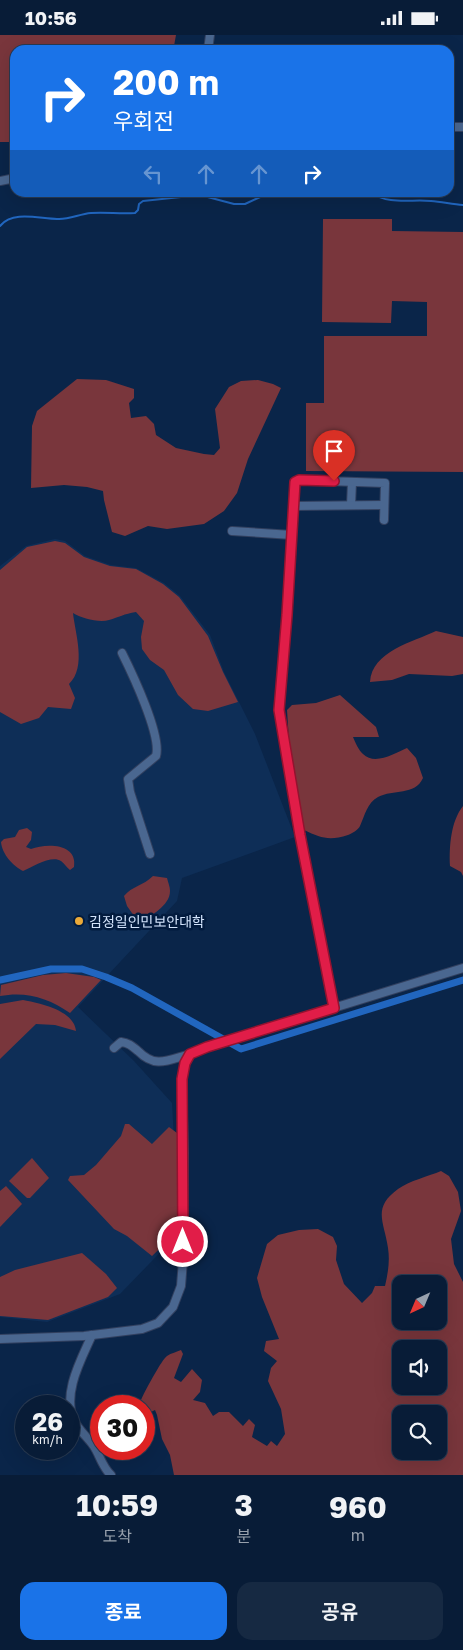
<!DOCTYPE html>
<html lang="ko">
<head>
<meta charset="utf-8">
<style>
  :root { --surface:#081c37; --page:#162942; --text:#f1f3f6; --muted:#98a1ad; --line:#293a52; --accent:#1a73e8 }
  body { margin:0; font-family:"Golos Text","Noto Sans KR",sans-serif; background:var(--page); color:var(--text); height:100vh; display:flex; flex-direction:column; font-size:19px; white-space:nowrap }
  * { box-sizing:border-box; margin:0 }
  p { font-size:16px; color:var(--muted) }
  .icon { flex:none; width:28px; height:28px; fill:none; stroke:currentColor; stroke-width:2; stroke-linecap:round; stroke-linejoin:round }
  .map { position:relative; height:1440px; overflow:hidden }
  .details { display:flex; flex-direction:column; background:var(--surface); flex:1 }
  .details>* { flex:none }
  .guide { position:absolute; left:10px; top:10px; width:444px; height:152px; border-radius:15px; box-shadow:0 5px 20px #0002,0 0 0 1px var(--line); background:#1a73e8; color:#fff; overflow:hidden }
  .needle { width:32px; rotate:224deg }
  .fabs { position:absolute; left:392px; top:1240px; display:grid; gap:10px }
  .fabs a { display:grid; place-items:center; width:55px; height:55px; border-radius:10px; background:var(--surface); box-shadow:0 5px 20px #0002,0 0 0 1px var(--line); font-size:25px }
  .speed { position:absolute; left:15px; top:1360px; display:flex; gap:10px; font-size:25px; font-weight:700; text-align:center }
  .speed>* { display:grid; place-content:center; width:65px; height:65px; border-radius:50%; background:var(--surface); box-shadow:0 5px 20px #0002,0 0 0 1px var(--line); line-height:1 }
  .speed small { font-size:12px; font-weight:400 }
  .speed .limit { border:8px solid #d22; background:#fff; color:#111 }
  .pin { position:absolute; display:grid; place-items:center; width:42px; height:42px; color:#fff; margin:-51px -21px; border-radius:50% 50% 50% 0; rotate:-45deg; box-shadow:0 0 5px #0007 }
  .pin .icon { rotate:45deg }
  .me { position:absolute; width:55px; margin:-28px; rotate:0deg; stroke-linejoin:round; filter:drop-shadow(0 0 4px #0008) }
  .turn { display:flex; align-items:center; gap:18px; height:105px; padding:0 20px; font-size:22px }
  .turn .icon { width:65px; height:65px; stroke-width:2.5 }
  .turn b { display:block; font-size:35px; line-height:42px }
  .lanes { display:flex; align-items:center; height:48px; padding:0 20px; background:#0003; justify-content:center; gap:25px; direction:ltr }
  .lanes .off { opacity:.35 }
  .eta { display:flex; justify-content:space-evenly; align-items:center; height:85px; text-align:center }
  .eta b { font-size:30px; font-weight:700; line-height:35px }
  .cta { display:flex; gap:10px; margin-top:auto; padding:10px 20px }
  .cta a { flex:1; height:58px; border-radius:15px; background:var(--accent); color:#fff; font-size:20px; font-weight:700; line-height:58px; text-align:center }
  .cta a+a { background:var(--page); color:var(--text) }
  .status { display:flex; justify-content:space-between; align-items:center; height:35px; padding:0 25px; background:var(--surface); direction:ltr }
  .status svg { height:14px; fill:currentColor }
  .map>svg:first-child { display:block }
  .built { fill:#0e2e57 }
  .green { fill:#79363c; fill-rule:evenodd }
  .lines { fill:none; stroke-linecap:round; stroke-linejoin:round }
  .stream { stroke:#2166bf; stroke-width:2 }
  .canal { stroke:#2166bf; stroke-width:7 }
  .minor-casing { stroke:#32405f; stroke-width:10 }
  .minor { stroke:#4a6790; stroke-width:8 }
  .route-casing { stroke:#92132f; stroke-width:12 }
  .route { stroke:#e11d48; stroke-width:9 }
  .poi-dot { fill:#ebaa39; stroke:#021b3e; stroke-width:2 }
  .labels { text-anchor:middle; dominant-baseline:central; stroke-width:5; stroke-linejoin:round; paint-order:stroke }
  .poi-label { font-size:14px; fill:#d2e3fb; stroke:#021b3e; text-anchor:start }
</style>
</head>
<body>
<div class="status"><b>10:56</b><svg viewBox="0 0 49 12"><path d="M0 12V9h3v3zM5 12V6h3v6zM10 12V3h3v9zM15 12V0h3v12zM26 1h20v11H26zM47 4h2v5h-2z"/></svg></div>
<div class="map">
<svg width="463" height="1440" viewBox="0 0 463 1440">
  <rect width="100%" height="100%" fill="#0a2549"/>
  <polygon class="built" points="55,504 65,506 85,521 111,530 136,533 164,548 180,561 210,600 224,637 255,699 295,802 182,843 177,866 78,972 134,1026 172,1068 179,1198 120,1259 47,1287 0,1282 0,531 26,511"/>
  <g class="green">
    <polygon points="0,0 176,0 174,11 172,15 15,15 15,107 0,107"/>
    <polygon points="323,184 392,184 392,196 463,197 463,437 306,436 306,368 324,368 324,301 427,301 427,267 392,266 391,288 322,287"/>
    <polygon points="77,344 106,345 134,354 134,363 129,368 131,383 146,381 154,389 156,400 176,413 204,419 214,420 220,413 215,374 229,352 241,346 258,345 273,349 281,353 248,424 237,458 224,476 204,489 167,494 148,491 125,501 112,497 104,465 103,456 87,452 64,450 31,453 32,391 37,376"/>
    <path d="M55,506L65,508L84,522L110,531L136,534L163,549L179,562L208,601L223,637L238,667L208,676L193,674L178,660L164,635L150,625L142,614L141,602L144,586L136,577C124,579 119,582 109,585C99,588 81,583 73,578C75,598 87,632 69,649L75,663L71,674L48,672L39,683L21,689L0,677V535L27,512Z"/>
    <path d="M436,596L463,602V639L452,641L409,639L392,645L370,647C372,616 413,607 436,596Z"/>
    <path d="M340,660L376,692L379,702H353C355,707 359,716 363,719C375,731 395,718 407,713L416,723L423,743C415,761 393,754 378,762C367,768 365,780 360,791C358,795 353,798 348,800C329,806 321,803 304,795L289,706L287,675L292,670L316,668Z"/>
    <path d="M463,771V841L461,837L450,831C449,811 451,786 463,771Z"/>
    <path d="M27,793L32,797L31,805L26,812L31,814C46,808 78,808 74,832L70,835C67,833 64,828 61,826C51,820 33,832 23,836C13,831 2,819 1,807L4,804L15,802L19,795Z"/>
    <path d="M153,841L167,843C168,847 170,852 170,856C170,871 150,881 139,888L127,871L124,861C132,851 143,851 153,841Z"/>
    <path d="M66,938L94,942L101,945L70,978C49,963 26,956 0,961L1,950L43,940Z"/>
    <path d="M23,965C39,968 74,975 76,996L55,990L36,989L0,1024V969Z"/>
    <polygon points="125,1089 129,1089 152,1109 169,1092 177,1098 180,1109 177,1130 178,1196 152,1221 127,1201 114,1194 68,1145 70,1141 84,1140 96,1130 121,1101"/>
    <polygon points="32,1123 49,1143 30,1163 27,1163 9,1146"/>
    <path d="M441,1136L449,1141L458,1157L461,1176L451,1204L454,1229L463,1247V1440H174L170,1420L162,1404L157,1380L155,1375L151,1377L144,1373L141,1365C144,1358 162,1324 167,1321C171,1318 177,1317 181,1315L183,1319L174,1343L181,1347L192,1334L202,1345L200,1357L193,1365L205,1368L213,1381L219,1377H229L243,1391L249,1384L255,1390L252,1402L267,1411L271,1406L277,1411L285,1399L281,1374L268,1346L271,1333L277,1326L264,1316L266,1306L279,1304L262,1262L257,1243L267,1209L278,1200L299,1195L318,1194L333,1202L337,1211L336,1225L344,1249L362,1268L372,1258L375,1251H385C388,1238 390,1226 388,1213C384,1186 372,1173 398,1154C409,1146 429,1141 441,1136ZM401,1249H439V1286H401ZM401,1314H439V1351H401ZM401,1379H439V1416H401Z"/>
    <polygon points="6,1151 22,1169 0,1192 0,1156"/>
    <polygon points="82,1218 106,1239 117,1253 108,1262 48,1285 0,1281 0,1242 15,1235"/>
  </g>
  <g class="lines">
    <g class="stream">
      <path d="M372,158C388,170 412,164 431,166C442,167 452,169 463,170"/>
      <path d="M0,191C13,175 40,184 57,184C69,185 79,179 91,178C106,177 120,179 135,178L138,175L139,169L143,166L200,160L234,169H245L269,158"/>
    </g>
    <polyline class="canal" points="0,945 51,934 82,934 106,942 132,953 241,1014 463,945"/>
    <g class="minor-casing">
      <g id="minor">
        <polyline points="208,15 210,0"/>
        <polyline points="449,92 463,92"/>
        <polyline points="0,146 15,143"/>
        <polyline points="351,470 352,447"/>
        <polyline points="293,471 384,470"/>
        <polyline points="232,496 292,500"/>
        <path d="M122,618C132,638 162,701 156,721L128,744L130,757L150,819"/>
        <polyline points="334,973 300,800 279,675 287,580 295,447 299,445 385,448 384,485"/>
        <path d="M114,1013L121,1007C129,1008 132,1011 138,1016C156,1034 168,1025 190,1019"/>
        <path d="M92,1300C81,1325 62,1358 74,1386C79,1395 87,1402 93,1410C100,1420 102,1432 111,1440"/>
        <polyline points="0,1304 84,1301 142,1294 158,1288 173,1272 181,1251 183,1225 184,1118 182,1043 185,1029 190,1019 207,1012 463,933"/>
      </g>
    </g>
    <use href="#minor" class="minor"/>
  </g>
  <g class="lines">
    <g class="route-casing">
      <polyline id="route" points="183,1207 182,1044 185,1028 190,1019 207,1012 334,973 300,800 279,675 287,580 295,447 299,445 334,446"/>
    </g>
    <use href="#route" class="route"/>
  </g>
  <circle class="poi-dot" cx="79" cy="886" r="5"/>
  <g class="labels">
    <g class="poi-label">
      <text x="89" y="886">김정일인민보안대학</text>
    </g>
  </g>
</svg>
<div class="fabs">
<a><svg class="needle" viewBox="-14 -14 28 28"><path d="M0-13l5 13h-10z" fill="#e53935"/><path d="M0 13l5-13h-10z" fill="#98a1ad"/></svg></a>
<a><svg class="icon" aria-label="sound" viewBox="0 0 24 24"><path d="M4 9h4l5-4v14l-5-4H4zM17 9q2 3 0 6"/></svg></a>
<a><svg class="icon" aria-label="search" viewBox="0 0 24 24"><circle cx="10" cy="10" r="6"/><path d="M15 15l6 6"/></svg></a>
</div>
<div class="speed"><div>26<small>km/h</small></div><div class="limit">30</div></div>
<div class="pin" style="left:334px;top:446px;background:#d93025"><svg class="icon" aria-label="arrive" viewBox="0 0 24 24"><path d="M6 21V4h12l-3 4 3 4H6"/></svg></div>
<svg class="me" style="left:183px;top:1207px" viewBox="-20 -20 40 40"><circle r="17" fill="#e11d48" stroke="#fff" stroke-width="3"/><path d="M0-11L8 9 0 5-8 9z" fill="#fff"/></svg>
<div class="guide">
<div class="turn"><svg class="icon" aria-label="right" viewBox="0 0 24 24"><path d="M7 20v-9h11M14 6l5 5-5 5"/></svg><div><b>200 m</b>우회전</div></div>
<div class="lanes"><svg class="icon off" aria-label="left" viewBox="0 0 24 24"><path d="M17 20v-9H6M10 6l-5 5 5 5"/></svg><svg class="icon off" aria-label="ahead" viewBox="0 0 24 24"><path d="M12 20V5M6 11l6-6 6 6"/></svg><svg class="icon off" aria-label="ahead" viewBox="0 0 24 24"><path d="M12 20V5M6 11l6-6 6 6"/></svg><svg class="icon" aria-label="right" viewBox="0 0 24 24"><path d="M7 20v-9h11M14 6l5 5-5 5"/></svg></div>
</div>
</div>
<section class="details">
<div class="eta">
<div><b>10:59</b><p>도착</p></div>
<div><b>3</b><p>분</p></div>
<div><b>960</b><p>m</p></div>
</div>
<div class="cta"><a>종료</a><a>공유</a></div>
</section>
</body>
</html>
